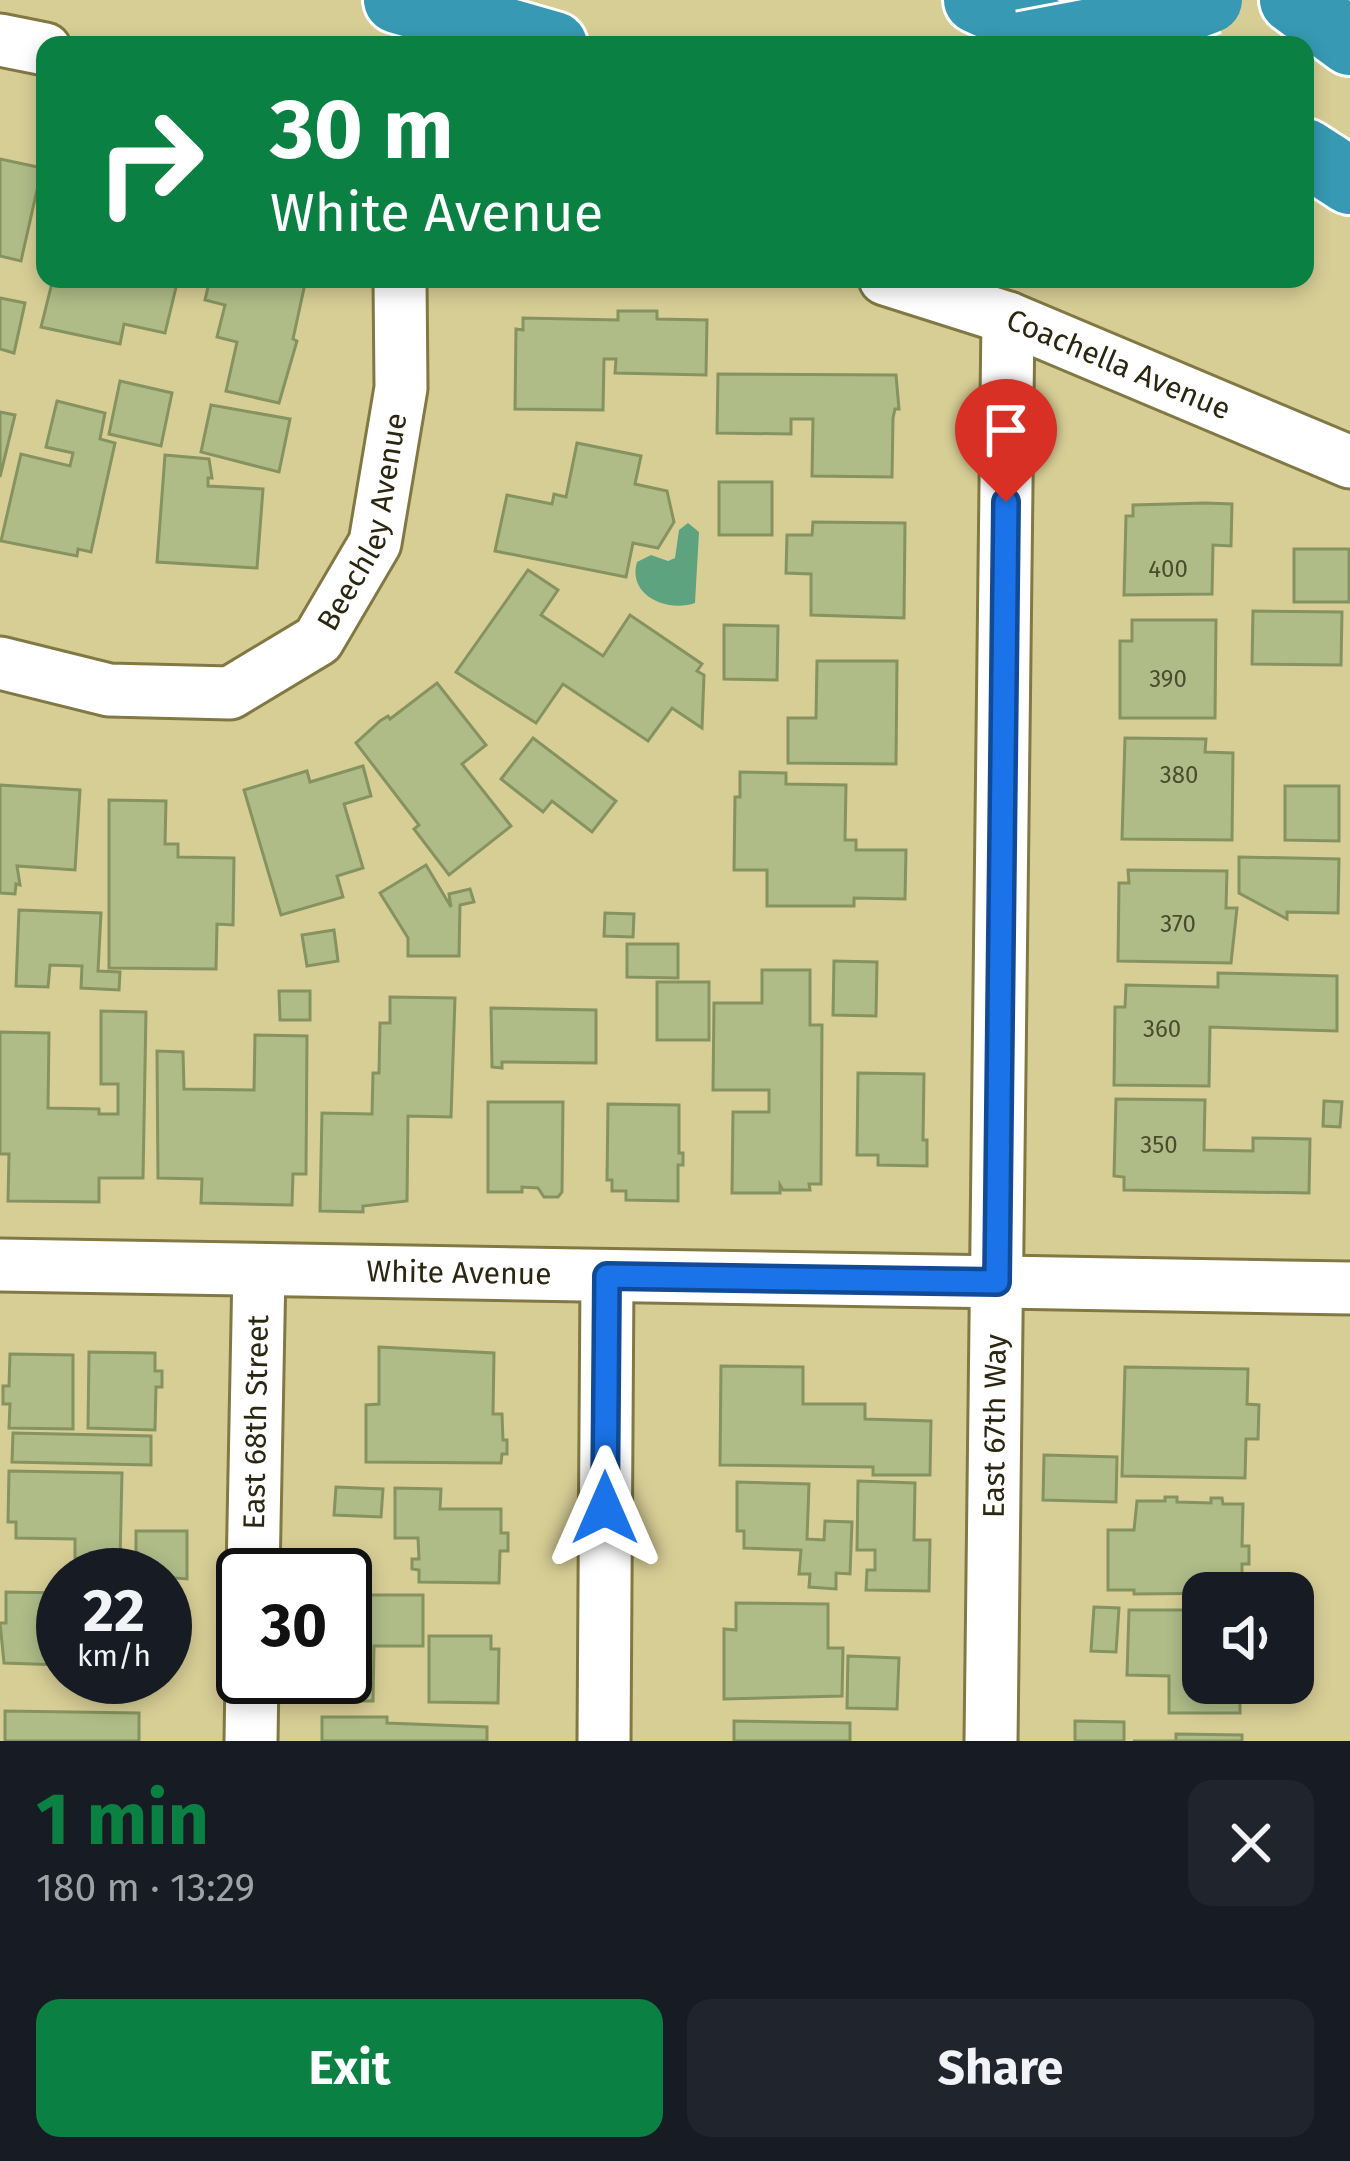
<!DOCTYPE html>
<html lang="en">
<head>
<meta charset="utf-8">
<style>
  :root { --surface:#171b24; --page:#20242c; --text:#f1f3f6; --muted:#9ea1a6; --accent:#0b8043 }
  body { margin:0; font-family:"Fira Sans",sans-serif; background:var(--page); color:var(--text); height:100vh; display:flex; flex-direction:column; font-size:45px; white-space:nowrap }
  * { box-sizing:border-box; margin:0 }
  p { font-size:39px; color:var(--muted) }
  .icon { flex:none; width:66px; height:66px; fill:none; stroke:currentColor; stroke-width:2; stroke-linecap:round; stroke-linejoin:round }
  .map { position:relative; height:1741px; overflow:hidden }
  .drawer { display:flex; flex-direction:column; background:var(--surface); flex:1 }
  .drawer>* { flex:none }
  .banner { position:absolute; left:36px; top:36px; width:1278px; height:252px; border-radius:24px; box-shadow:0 6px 18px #0003; background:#0b8043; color:#fff; overflow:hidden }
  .tools { position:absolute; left:1182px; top:1572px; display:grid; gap:24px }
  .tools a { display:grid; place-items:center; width:132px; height:132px; border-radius:24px; background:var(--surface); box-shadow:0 6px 18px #0003; font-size:60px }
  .speed { position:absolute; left:36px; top:1548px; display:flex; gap:24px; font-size:60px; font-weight:700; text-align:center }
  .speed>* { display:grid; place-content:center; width:156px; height:156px; border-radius:50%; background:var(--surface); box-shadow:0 6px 18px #0003; line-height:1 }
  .speed small { font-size:30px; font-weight:400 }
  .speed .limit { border:6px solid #111; border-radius:18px; background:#fff; color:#111 }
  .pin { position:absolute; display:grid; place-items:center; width:102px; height:102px; color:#fff; margin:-123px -51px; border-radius:50% 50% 50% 0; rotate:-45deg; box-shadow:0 0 12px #0007 }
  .pin .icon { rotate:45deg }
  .me { position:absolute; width:132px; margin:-66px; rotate:0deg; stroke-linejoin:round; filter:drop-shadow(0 0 9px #0008) }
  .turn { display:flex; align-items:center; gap:42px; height:252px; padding:0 36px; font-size:54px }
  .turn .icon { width:156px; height:156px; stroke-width:2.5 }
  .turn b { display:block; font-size:84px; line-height:102px }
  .round { display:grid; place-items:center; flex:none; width:126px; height:126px; border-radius:24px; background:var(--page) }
  .headline { display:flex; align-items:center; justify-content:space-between; height:204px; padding:0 36px }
  h1 { font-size:72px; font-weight:700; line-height:90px; color:var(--accent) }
  .action { display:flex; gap:24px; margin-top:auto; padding:24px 36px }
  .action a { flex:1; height:138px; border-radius:24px; background:var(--accent); color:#fff; font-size:48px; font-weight:700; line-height:138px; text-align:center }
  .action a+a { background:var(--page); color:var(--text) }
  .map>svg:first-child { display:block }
  .water { fill:#5ea37f }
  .building { fill:#afbc88; stroke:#86925f; stroke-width:3 }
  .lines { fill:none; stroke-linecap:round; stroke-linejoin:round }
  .minor-casing { stroke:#817843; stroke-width:57 }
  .highway-casing { stroke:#fff; stroke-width:72 }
  .minor { stroke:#fff; stroke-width:51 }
  .highway { stroke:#3799b3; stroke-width:66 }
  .highway-bridge-casing { stroke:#fff; stroke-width:72; stroke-linecap:butt }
  .highway-bridge { stroke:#3799b3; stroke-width:66 }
  .route-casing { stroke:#114b97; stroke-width:30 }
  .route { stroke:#1a73e8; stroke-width:21 }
  .labels { text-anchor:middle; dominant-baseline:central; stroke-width:9; stroke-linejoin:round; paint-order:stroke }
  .number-label { font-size:24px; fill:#4b4c2e }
  .street-label { font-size:30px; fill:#2a2610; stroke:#e4dba3 }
</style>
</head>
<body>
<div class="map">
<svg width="1350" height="1741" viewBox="0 0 1350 1741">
  <rect width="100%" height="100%" fill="#d7ce96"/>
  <path class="water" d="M688,523L699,532L695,603C667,613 627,595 637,562L651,555L668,561L675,558L679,530Z"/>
  <g class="building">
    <polygon points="0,159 42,168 21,261 0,256"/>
    <polygon points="53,279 178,279 165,333 124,324 120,344 41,327"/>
    <polygon points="210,279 306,279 293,339 297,341 279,403 226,391 237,342 217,337 225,305 205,300"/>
    <polygon points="0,298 25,303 14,353 0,349"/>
    <polygon points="618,311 657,311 657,319 707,320 706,375 615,373 616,359 604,359 603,410 515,409 516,329 523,330 523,318 618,320"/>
    <polygon points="718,374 896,375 899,409 895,409 893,418 892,477 812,476 813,419 791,419 791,434 717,433"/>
    <polygon points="120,381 172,393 161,446 109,434"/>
    <polygon points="57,401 105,413 100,439 115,443 91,552 78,549 77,556 1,541 21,454 70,466 73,453 46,447"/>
    <polygon points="211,405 290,419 279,472 201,452"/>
    <polygon points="0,412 15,415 0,477"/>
    <polygon points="577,443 641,456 635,484 667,491 674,522 658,548 633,543 626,577 495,551 507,495 552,504 554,494 566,497"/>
    <polygon points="165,455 209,459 212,478 208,478 208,486 263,489 257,568 157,562"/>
    <rect x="719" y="482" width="53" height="53"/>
    <polygon points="1205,503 1232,504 1231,546 1213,545 1212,594 1124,595 1126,516 1133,516 1133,505"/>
    <polygon points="813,522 905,523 904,618 811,615 811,574 786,573 787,535 812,535"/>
    <rect x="1294" y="549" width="55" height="53"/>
    <polygon points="528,570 558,590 541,615 603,656 630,615 702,664 697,671 704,675 702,728 672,708 648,741 563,684 536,723 456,672"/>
    <polygon points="1253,611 1342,612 1341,665 1252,664"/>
    <polygon points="1132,620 1216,620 1215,718 1120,718 1120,641 1132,641"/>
    <polygon points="724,625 778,626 777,680 724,679"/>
    <polygon points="817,661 897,661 896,764 788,763 788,718 816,718"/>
    <polygon points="437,683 486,745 462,764 511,826 449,875 414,829 419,825 356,743 380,721 388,716 390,719"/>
    <polygon points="533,738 616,801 592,832 552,801 543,812 501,779"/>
    <polygon points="1125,738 1206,739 1205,752 1233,753 1232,840 1122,839"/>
    <polygon points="363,766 371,796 344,804 363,868 337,876 343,897 281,915 244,790 307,771 310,782"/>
    <polygon points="740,772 786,773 786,784 846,785 845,840 856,840 856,850 906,850 905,899 854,898 854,906 767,906 767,870 734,870 735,797 740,797"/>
    <polygon points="0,785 80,790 75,870 17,866 20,885 16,884 15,894 0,893"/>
    <polygon points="1285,786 1339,786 1339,841 1285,840"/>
    <polygon points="109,800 166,801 165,844 178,844 178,857 234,858 233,925 217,924 216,969 109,968"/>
    <polygon points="1239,857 1339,859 1338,913 1287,912 1287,919 1239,893"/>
    <polygon points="426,865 451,907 449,894 470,889 474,902 460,905 459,956 408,956 408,938 380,893"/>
    <polygon points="1128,870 1227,871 1226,908 1237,908 1231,963 1118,961 1119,883 1129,883"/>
    <polygon points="19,910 101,913 98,971 120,972 119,990 81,988 82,966 50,965 48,987 16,986"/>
    <polygon points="605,913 634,914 633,937 604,936"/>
    <polygon points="334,930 338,961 307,966 302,935"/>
    <polygon points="627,944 678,944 678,978 627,977"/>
    <polygon points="834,961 877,962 876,1016 833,1015"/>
    <polygon points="762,970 810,970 810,1025 822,1025 821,1184 809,1184 810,1190 783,1190 780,1185 780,1193 732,1193 733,1112 769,1112 769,1090 713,1090 714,1003 762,1003"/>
    <polygon points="1218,973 1337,976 1337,1031 1210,1027 1209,1086 1114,1085 1115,1007 1125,1007 1126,985 1218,987"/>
    <rect x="657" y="982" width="52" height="58"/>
    <polygon points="279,991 310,991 310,1020 280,1020"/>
    <polygon points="390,997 455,998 451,1117 408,1116 407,1201 363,1206 363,1212 320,1211 322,1113 372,1114 373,1073 379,1073 380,1023 390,1023"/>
    <polygon points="491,1008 596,1010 596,1063 502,1062 502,1068 492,1067"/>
    <polygon points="101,1011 146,1012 143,1178 99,1178 99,1202 8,1201 9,1154 0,1154 0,1032 49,1033 48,1108 99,1109 99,1114 118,1114 118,1084 101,1084"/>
    <polygon points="255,1035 307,1036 306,1174 293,1174 292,1205 201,1203 202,1179 158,1178 157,1051 183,1052 184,1089 254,1090"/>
    <polygon points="858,1073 924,1074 923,1140 927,1140 927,1166 878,1165 878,1155 857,1155"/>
    <polygon points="1116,1099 1205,1100 1204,1150 1253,1151 1253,1138 1310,1139 1309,1193 1124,1190 1124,1177 1114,1176"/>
    <polygon points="1324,1101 1342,1102 1340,1127 1323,1126"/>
    <polygon points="488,1102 563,1102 562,1192 558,1197 544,1197 538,1188 522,1187 522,1192 488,1192"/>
    <polygon points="608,1104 679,1105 679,1153 683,1153 683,1165 678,1165 678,1201 626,1200 626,1191 612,1191 612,1180 607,1180"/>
    <polygon points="379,1347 494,1353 493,1414 502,1414 503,1440 507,1440 507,1454 502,1454 501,1463 366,1462 366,1405 379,1404"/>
    <polygon points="89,1352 155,1353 155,1371 162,1371 162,1387 156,1387 155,1430 88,1428"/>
    <polygon points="10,1354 73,1355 73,1429 9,1428 10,1404 3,1404 3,1386 9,1386"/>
    <polygon points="721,1366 803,1367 803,1404 865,1404 865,1419 931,1421 930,1475 873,1475 873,1467 720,1465"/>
    <polygon points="1125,1367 1248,1369 1247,1404 1259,1405 1258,1439 1246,1439 1245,1478 1122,1476"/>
    <polygon points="13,1433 151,1436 151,1465 12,1462"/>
    <polygon points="1044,1455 1117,1457 1116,1502 1043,1500"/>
    <polygon points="9,1471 122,1473 120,1559 75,1558 75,1539 16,1538 16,1522 8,1522"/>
    <polygon points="858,1481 915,1483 914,1540 930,1540 929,1591 866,1590 867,1570 875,1570 875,1550 857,1550"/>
    <polygon points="737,1482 809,1484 807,1539 824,1540 825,1521 852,1522 850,1574 836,1573 836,1589 809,1587 810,1574 799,1574 801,1550 744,1548 744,1531 737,1531"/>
    <polygon points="336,1487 383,1489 381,1517 334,1515"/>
    <polygon points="395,1488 441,1489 440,1509 501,1509 501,1533 508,1533 508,1551 500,1551 499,1583 419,1582 419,1570 412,1569 412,1559 419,1559 418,1538 395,1538"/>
    <polygon points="1165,1497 1177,1497 1177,1502 1211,1503 1211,1498 1222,1498 1223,1504 1243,1504 1242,1546 1249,1546 1249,1564 1242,1564 1242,1593 1134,1594 1134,1590 1108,1590 1108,1530 1134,1530 1137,1501 1165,1501"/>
    <polygon points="136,1531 187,1531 187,1579 136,1575"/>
    <polygon points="6,1592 63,1593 63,1665 4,1663 0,1623 6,1623"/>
    <polygon points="345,1595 423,1595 423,1646 374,1646 373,1701 315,1701 315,1677 345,1677"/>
    <polygon points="736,1603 828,1604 828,1648 843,1648 842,1696 724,1699 724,1629 736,1630"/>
    <polygon points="1094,1607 1119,1608 1116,1652 1091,1651"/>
    <polygon points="1129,1610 1203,1610 1203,1683 1240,1683 1240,1713 1169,1713 1169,1676 1127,1675"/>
    <polygon points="429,1636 491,1636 491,1649 499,1649 498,1703 429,1702"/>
    <polygon points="848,1656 899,1658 897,1709 847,1708"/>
    <polygon points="67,1677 111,1677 111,1686 67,1685"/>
    <polygon points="5,1711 139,1713 139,1741 5,1741"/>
    <polygon points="322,1717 387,1717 387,1723 487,1727 487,1741 322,1741"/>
    <polygon points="734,1721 850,1723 850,1741 734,1741"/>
    <polygon points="1075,1721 1124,1722 1124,1741 1075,1741"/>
    <polygon points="1176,1734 1242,1735 1242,1741 1133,1741 1176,1741"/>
  </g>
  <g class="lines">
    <g class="minor-casing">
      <g id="minor">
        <polyline points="0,40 45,49"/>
        <path id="s1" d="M885,279L1008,318L1350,462"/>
        <path id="s2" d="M0,663L109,690L230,693L318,640L375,543L401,388L400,279"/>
        <path id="s3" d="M0,1265L1350,1288"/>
        <path id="s4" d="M253,1575L259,1270"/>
        <polyline points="251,1741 252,1677"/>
        <polyline points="604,1741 607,1276"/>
        <path id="s5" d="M991,1741L1008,318"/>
      </g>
    </g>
    <g class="highway-casing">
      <g id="highway">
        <polyline points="397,0 554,45"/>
        <polyline points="977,0 1076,45"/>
        <polyline points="1293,0 1350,42"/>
        <polyline points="1305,152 1350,181"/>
      </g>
    </g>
    <use href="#minor" class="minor"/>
    <use href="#highway" class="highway"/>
    <g class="highway-bridge-casing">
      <polyline id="highway-bridge" points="1022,45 1159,19 1209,0"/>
    </g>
    <use href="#highway-bridge" class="highway-bridge"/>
  </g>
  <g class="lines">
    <g class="route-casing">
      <polyline id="route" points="605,1508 607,1276 997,1282 1006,502"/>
    </g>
    <use href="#route" class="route"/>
  </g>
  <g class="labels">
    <g class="number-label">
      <text x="1168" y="569">400</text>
      <text x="1168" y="679">390</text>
      <text x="1179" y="775">380</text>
      <text x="1178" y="924">370</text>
      <text x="1162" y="1029">360</text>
      <text x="1159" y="1145">350</text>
    </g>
    <g class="street-label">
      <text stroke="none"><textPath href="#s1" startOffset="249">Coachella Avenue</textPath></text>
      <text stroke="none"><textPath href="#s2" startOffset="465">Beechley Avenue</textPath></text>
      <text stroke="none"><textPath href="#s3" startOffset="459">White Avenue</textPath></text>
      <text stroke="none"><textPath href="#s4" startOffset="153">East 68th Street</textPath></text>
      <text stroke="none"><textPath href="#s5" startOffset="315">East 67th Way</textPath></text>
    </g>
  </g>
</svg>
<div class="tools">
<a><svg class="icon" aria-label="sound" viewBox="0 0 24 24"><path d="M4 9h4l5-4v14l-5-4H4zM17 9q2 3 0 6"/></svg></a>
</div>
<div class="speed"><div>22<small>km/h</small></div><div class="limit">30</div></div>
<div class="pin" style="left:1006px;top:502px;background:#d93025"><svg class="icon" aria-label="arrive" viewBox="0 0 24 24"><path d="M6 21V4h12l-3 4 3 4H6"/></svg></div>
<svg class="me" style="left:605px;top:1508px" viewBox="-20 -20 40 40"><path d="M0-17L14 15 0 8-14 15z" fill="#1a73e8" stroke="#fff" stroke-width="4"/></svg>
<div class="banner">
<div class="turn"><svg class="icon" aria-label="right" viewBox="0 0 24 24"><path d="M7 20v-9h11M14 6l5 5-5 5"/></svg><div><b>30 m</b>White Avenue</div></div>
</div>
</div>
<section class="drawer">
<div class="headline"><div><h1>1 min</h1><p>180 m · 13:29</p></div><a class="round"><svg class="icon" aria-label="close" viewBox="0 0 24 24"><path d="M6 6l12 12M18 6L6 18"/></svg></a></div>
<div class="action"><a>Exit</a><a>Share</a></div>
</section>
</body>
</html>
